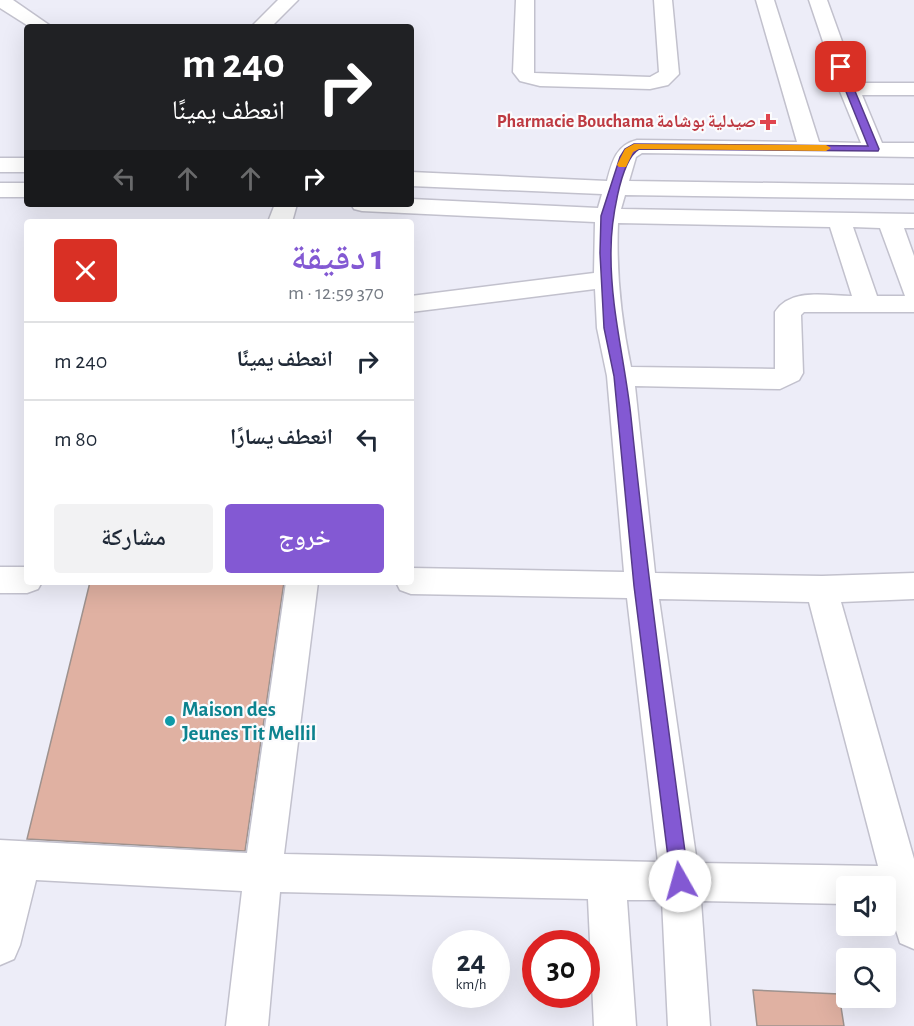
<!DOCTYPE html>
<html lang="ar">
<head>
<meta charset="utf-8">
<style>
  :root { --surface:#fff; --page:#f2f2f3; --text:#1f2937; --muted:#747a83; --line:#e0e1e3; --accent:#8359d3 }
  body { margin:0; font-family:"Alegreya Sans","Noto Naskh Arabic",sans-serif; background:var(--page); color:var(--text); direction:rtl; height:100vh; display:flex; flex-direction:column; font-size:22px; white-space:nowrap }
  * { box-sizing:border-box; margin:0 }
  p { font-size:20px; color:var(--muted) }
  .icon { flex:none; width:33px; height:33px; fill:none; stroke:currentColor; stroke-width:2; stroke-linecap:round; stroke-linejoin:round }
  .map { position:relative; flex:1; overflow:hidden; direction:ltr }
  .side { position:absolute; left:24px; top:219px; width:390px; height:366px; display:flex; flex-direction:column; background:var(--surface); border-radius:6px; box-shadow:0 6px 24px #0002; direction:rtl }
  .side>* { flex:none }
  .guide { position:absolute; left:24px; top:24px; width:390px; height:183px; border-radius:6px; box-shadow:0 6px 24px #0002; direction:rtl; background:#202124; color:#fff; overflow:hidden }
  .buttons { position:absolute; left:836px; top:876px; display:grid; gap:12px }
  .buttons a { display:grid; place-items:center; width:60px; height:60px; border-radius:6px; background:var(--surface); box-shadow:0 6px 24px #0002; font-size:30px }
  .speed { position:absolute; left:432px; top:930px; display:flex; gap:12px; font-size:30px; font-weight:700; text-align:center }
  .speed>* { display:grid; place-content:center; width:78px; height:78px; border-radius:50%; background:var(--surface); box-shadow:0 6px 24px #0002; line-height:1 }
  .speed small { font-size:15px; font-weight:400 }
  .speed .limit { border:9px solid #d22; background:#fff; color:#111 }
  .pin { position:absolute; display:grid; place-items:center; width:51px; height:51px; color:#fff; margin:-26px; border-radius:12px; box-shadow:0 3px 9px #0006 }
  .me { position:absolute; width:66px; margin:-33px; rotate:353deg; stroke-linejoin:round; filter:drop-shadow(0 0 4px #0008) }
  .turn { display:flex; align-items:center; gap:21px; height:126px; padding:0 30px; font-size:27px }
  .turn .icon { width:78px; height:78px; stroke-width:2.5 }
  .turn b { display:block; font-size:42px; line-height:51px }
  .lanes { display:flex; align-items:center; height:57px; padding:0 30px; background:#0003; justify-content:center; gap:30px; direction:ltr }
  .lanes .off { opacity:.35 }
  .round { display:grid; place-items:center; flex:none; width:63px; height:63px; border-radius:6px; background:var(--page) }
  .head { display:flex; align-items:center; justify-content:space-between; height:102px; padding:0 30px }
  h1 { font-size:36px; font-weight:600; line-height:45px; color:var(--accent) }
  .primary-button { display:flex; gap:12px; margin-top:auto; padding:12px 30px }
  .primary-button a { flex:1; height:69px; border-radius:6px; background:var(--accent); color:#fff; font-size:24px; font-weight:600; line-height:69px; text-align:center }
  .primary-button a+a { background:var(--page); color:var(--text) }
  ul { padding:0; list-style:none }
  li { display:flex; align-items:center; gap:18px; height:78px; padding:0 30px; border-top:2px solid var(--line) }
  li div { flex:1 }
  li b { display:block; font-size:22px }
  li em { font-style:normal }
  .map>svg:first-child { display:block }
  .building { fill:#e0b1a2; stroke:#9e928e; stroke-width:1.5 }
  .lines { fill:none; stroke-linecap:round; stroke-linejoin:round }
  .street-casing { stroke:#c2c1cd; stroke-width:3 }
  .street { fill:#fff; fill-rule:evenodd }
  .route { fill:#8359d3; stroke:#553a89; stroke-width:1.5 }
  .slow { fill:#f59e0b }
  .health-dot { fill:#e0444e; stroke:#fbfbfd; stroke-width:2 }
  .culture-dot { fill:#0f9aa8; stroke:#fbfbfd; stroke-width:2 }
  .labels { text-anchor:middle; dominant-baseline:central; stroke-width:4.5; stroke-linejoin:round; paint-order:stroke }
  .far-health-label { font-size:18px; font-weight:bold; fill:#be3a42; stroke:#fbfbfd; text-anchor:end }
  .culture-label { font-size:21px; font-weight:bold; fill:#0d838f; stroke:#fbfbfd; text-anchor:start }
</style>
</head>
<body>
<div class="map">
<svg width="914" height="1026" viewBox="0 0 914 1026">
  <rect width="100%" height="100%" fill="#ededf8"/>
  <g class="building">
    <polygon points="90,582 284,582 245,851 27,839"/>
    <polygon points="753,990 839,994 844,1026 757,1026"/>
  </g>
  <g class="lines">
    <g class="street-casing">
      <g id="street">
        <polygon points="0,0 13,0 52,27 30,27 0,8"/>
        <polygon points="278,0 298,0 271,27 251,27"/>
        <polygon points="516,0 534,0 534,73 650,77 659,72 654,0 672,0 679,74 668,85 650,89 540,86 520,81 513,72"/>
        <path d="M756,0H774L819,142L861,143L839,89L809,0H827L857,83H914V95H862L882,143H914V157L642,153L636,157L629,181L914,185V199L625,195L621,209L914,214V228H904L914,256V312H804L801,315L803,373L799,380L780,389L635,386L655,573L822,576L914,573V599L841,602L914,859V949L900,943L888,905H885V886H846V904L701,901L710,1026H668L662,900H627L636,1026H594L588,899L280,892L268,1026H226L242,891L36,880L20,945L14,959L0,965V840L247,853L286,582H318L284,854L658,862L627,598L411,594L400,590L396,582H411V568L624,572L607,376L597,328L595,289L411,312V296L594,273L595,222L362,211L354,209L351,204H411V199L598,208L602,194L411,186V172L607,181C612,162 616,145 637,140L797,142ZM618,223L830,227L852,296C827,296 791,287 775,312V369L631,367C621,319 616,272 618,223ZM853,227L880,228L905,296H877ZM659,599L809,602L878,866L697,863Z"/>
        <rect x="0" y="158" width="27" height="14"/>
        <rect x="0" y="183" width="27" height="14"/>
        <polygon points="275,204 297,204 292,222 268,222"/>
        <polygon points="0,567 27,567 27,582 42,582 38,589 27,593 0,593"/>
      </g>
    </g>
    <use href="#street" class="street"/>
  </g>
  <path class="route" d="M838,65L845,67L879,149L878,151L639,149C619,161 611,227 611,250C610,307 625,361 631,417C647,572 668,727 689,881L686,888L680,890L674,888L671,881L634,586L614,376L604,328L600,253L601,216L620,157L625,149L634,144L868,146L836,67Z"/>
  <polygon class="slow" points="634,144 826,145 831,148 826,151 639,149 633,152 626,167 619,167 617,165 625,149"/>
  <path class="health-dot" d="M765 113h6v6h6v6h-6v6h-6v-6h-6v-6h6z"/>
  <circle class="culture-dot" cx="170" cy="721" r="6"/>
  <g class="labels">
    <g class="far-health-label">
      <text x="756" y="122">Pharmacie Bouchama صيدلية بوشامة</text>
    </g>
    <g class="culture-label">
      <text x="182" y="709">Maison des<tspan x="182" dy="24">Jeunes Tit Mellil</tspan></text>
    </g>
  </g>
</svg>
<div class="buttons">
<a><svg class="icon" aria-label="sound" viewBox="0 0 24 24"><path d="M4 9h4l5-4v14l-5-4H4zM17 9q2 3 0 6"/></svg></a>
<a><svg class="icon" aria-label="search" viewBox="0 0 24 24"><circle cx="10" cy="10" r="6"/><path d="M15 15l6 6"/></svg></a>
</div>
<div class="speed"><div>24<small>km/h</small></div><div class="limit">30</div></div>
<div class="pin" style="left:841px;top:67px;background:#d93025"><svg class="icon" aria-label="arrive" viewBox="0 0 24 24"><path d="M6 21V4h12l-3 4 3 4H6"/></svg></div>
<svg class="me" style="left:680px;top:881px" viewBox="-20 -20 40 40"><circle r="19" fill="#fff"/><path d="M0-13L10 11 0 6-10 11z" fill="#8359d3"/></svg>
<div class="guide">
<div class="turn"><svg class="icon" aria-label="right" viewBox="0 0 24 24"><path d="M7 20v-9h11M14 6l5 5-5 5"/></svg><div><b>240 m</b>انعطف يمينًا</div></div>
<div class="lanes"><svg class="icon off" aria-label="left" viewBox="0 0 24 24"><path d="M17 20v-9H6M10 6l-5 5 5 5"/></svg><svg class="icon off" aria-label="ahead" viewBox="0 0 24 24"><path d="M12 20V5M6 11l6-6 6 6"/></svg><svg class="icon off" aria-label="ahead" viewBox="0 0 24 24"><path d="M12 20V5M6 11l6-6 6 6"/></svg><svg class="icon" aria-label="right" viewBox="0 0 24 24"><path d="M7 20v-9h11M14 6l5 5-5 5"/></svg></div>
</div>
<section class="side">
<div class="head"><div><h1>1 دقيقة</h1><p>370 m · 12:59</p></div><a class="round" style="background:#d93025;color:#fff"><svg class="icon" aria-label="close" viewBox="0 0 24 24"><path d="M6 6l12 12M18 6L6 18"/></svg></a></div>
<ul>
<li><svg class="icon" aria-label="right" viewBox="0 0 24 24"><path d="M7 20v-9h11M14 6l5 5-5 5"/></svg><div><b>انعطف يمينًا</b></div><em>240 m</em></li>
<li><svg class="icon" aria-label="left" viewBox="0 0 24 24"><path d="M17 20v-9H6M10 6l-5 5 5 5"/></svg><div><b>انعطف يسارًا</b></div><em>80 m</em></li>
</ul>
<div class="primary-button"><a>خروج</a><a>مشاركة</a></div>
</section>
</div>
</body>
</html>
